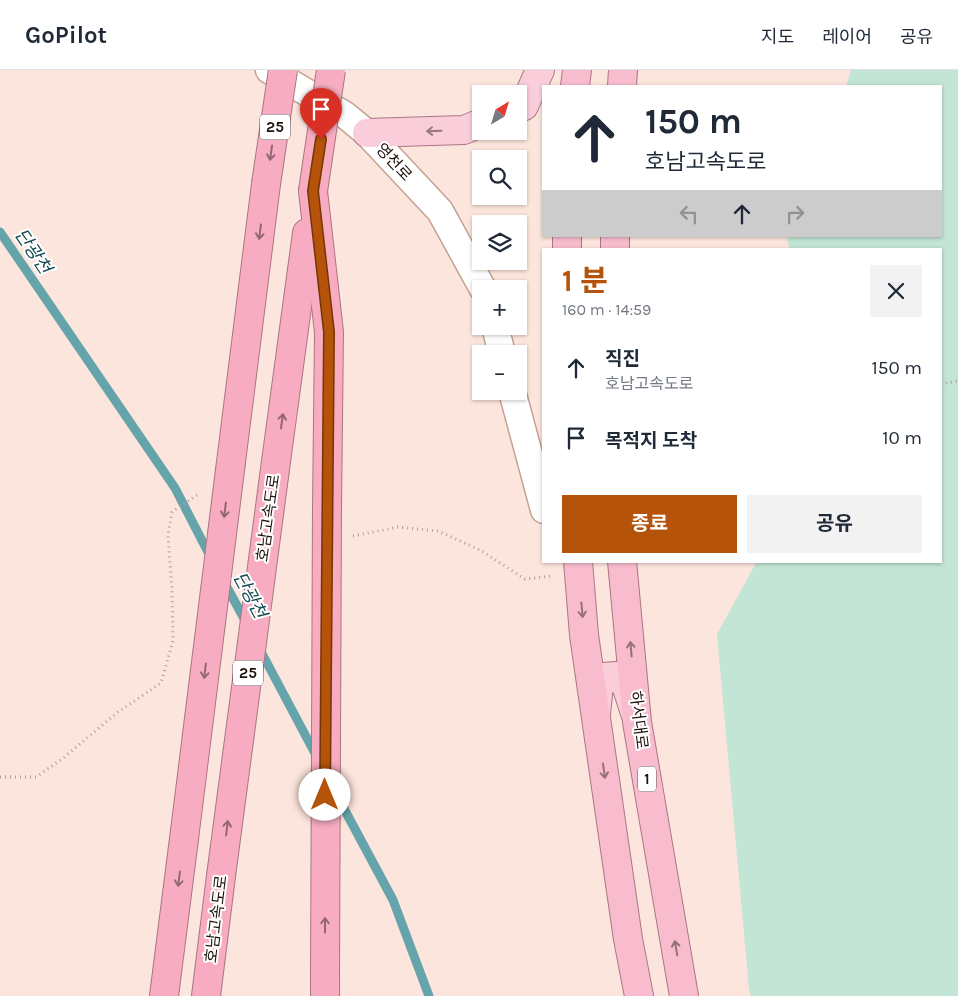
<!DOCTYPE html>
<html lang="ko">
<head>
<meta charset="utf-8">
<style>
  :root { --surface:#fff; --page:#f2f2f3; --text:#1f2937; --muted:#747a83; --line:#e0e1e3; --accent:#b45309 }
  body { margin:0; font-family:Karla,"Noto Sans KR",sans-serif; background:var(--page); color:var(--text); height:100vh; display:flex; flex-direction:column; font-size:19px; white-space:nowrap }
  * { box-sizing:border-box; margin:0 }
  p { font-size:16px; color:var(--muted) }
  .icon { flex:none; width:28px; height:28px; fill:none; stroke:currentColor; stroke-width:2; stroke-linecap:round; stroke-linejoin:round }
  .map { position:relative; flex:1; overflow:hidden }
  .details { position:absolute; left:542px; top:178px; width:400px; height:315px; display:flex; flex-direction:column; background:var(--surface); border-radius:0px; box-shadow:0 1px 4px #0004 }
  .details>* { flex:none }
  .guide { position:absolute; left:542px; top:15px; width:400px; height:152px; border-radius:0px; box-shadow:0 1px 4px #0004; background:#fff; color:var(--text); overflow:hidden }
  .needle { width:32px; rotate:38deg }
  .tools { position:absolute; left:472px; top:15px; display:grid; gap:10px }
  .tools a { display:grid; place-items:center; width:55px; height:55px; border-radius:0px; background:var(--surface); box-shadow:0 1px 4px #0004; font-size:25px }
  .pin { position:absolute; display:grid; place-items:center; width:42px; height:42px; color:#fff; margin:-51px -21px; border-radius:50% 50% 50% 0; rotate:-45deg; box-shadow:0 0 5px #0007 }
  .pin .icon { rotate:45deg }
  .me { position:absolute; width:55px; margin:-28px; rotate:0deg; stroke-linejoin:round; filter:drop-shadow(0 0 4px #0008) }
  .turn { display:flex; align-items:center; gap:18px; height:105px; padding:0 20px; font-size:22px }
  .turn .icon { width:65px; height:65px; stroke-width:2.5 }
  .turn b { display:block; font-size:35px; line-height:42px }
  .lanes { display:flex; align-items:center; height:48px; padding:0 20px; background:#0003; justify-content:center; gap:25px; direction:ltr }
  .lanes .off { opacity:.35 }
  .round { display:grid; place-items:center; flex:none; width:52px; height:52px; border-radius:0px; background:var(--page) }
  .overview { display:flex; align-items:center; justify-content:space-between; height:85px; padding:0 20px }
  h1 { font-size:30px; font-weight:700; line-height:38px; color:var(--accent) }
  .action { display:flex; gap:10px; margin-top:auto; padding:10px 20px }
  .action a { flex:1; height:58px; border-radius:0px; background:var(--accent); color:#fff; font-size:20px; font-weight:700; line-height:58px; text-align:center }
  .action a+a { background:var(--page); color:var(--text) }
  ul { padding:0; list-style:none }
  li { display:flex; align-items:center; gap:15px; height:70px; padding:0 20px }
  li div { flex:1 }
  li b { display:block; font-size:19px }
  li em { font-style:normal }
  header { display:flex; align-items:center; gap:30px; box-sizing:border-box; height:70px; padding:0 25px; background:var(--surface); border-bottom:1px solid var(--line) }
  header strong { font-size:24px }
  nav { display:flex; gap:28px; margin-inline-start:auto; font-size:18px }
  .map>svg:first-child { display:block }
  .green { fill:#c3e5d5 }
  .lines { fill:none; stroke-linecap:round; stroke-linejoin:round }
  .stream { stroke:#65a4aa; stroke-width:9 }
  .tertiary-casing { stroke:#c4a293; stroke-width:29 }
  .primary-casing { stroke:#ab7682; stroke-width:30 }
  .trunk-casing { stroke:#ab7682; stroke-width:30 }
  .motorway-casing { stroke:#ab7682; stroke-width:30 }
  .path { stroke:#b19e96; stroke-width:3; stroke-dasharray:1 4; stroke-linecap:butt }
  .tertiary { stroke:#fff; stroke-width:26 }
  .primary { stroke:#facdda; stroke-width:28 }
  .trunk { stroke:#f8bcce; stroke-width:28 }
  .motorway { stroke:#f7acc1; stroke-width:28 }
  .motorway-bridge-casing { stroke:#ab7682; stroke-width:30; stroke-linecap:butt }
  .motorway-bridge { stroke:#f7acc1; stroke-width:28 }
  .oneway { stroke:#97797e }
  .oneway2 { stroke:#956770 }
  .oneway3 { stroke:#967077 }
  .route-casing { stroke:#753606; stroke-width:12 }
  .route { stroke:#b45309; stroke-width:9 }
  .labels { text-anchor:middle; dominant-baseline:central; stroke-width:4; stroke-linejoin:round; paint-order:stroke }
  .shield { fill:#fff; stroke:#625956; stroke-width:1 }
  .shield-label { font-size:15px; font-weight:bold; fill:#1e120d }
  .street-label { font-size:16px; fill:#1e120d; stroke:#fff }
  .water-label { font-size:18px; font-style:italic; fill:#144c51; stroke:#fff }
</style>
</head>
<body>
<header>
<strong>GoPilot</strong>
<nav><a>지도</a><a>레이어</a><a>공유</a></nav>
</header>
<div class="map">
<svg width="958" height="926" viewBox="0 0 958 926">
  <rect width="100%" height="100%" fill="#fce5dc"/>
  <polygon class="green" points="851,0 958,0 958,926 751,926 749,919 717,564 757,491 941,491 941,179 790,179 787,170 789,166 941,166 941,16 846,16"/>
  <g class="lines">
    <g class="stream">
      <polyline points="0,162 175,418 211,488"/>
      <polyline points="223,510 247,554"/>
      <polyline points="258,576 318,689"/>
      <polyline points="334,720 393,830 429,926"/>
    </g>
    <g class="tertiary-casing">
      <g id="tertiary">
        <polyline points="269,0 345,45 367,63 440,141 483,219"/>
        <polyline points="495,256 502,284"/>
        <polyline points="512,321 544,440"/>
      </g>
    </g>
    <g class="primary-casing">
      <g id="primary">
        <polyline points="519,38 524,36 540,0"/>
        <polyline points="367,63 464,60 481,53"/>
        <polyline points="596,643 599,616 604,607 616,606 626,615 635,643"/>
      </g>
    </g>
    <g class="trunk-casing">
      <g id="trunk">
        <polyline points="575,16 577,0"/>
        <polyline points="622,16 623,0"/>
        <polyline points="567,166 567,179"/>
        <polyline points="615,179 615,166"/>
        <polyline points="578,491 584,565 628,869 639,926"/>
        <polyline points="622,491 637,652 684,926"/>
      </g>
    </g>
    <g class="motorway-casing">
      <g id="motorway">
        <polyline points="313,121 329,262 327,437"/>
        <polyline points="231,392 266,114"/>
        <polyline points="275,399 307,163"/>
        <polyline points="164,926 185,761"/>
        <polyline points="206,926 221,806"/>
        <polyline points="325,926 325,904"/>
      </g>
    </g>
    <g class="path">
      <polyline points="941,314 958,311"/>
      <polyline points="353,466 398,457 438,461 480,480 525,509 553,506"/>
      <polyline points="0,707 36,707 62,689 118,642 161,613 173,571 172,520 168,465 172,442 197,425 199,426"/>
    </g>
    <use href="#tertiary" class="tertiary"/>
    <use href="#primary" class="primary"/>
    <use href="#trunk" class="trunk"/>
    <use href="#motorway" class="motorway"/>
    <g class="motorway-bridge-casing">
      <g id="motorway-bridge">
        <polyline points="266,114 283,0"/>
        <polyline points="313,121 331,0"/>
        <polyline points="185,761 231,392"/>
        <polyline points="221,806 275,399"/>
        <polyline points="325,904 327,437"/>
      </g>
    </g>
    <use href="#motorway-bridge" class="motorway-bridge"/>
  </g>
  <defs><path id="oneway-shaft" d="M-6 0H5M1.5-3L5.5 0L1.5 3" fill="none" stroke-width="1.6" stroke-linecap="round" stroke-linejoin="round" transform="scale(1.25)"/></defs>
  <use class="oneway" href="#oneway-shaft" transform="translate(434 61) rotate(178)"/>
  <g class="oneway2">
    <use href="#oneway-shaft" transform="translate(271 83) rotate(98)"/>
    <use href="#oneway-shaft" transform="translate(260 162) rotate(97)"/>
    <use href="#oneway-shaft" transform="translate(282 351) rotate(-82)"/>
    <use href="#oneway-shaft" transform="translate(225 440) rotate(97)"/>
    <use href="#oneway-shaft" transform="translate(205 601) rotate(97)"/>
    <use href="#oneway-shaft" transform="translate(227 758) rotate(-83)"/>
    <use href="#oneway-shaft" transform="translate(179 809) rotate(97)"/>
    <use href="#oneway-shaft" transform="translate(325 855) rotate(-90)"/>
  </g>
  <g class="oneway3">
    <use href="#oneway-shaft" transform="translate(582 540) rotate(85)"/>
    <use href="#oneway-shaft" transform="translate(631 579) rotate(-95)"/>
    <use href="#oneway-shaft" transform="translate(604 701) rotate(82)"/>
    <use href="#oneway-shaft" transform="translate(676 878) rotate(-100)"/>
  </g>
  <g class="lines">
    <g class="route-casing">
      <polyline id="route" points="321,69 313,121 329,262 325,725"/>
    </g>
    <use href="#route" class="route"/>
  </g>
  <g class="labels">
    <g class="shield">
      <rect x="260" y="44.5" width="30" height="25" rx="4"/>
      <rect x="233" y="590.5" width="30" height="25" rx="4"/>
      <rect x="638" y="696.5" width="18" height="25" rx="4"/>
    </g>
    <g class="shield-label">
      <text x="275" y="57">25</text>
      <text x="248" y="603">25</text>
      <text x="647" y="709">1</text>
    </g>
    <g class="street-label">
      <text transform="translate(394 92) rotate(47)">영천로</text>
      <text transform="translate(268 448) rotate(-82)">호남고속도로</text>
      <text transform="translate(639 650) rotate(83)">하서대로</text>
      <text transform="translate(216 849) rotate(-83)">호남고속도로</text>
    </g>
    <g class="water-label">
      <text transform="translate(33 181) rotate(56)">단광천</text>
      <text transform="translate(250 525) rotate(62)">단광천</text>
    </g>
  </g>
</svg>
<div class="tools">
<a><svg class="needle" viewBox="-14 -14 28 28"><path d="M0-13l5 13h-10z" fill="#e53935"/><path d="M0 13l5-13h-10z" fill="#747a83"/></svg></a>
<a><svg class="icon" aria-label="search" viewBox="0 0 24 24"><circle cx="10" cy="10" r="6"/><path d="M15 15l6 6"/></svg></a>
<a><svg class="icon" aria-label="layers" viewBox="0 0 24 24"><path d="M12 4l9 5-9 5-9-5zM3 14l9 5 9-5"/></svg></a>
<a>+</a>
<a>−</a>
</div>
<div class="pin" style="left:321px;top:69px;background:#d93025"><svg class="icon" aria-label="arrive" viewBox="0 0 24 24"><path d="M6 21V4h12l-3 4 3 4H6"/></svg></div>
<svg class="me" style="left:325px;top:725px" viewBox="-20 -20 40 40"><circle r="19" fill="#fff"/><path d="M0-13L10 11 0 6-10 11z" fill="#b45309"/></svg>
<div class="guide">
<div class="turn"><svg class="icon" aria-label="ahead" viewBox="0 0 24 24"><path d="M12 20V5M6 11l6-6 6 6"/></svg><div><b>150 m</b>호남고속도로</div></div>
<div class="lanes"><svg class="icon off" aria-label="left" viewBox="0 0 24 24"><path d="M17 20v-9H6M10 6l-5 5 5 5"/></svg><svg class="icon" aria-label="ahead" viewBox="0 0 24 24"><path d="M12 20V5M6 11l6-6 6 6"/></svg><svg class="icon off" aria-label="right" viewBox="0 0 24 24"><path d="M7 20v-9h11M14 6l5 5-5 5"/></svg></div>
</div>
<section class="details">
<div class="overview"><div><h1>1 분</h1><p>160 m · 14:59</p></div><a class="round"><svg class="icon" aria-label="close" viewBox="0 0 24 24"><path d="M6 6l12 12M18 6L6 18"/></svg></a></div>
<ul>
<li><svg class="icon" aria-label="ahead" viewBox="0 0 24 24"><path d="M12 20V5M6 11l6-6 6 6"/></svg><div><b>직진</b><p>호남고속도로</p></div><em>150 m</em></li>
<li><svg class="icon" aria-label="arrive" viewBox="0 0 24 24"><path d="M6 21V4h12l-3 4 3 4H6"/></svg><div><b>목적지 도착</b></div><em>10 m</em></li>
</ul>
<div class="action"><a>종료</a><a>공유</a></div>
</section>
</div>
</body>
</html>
